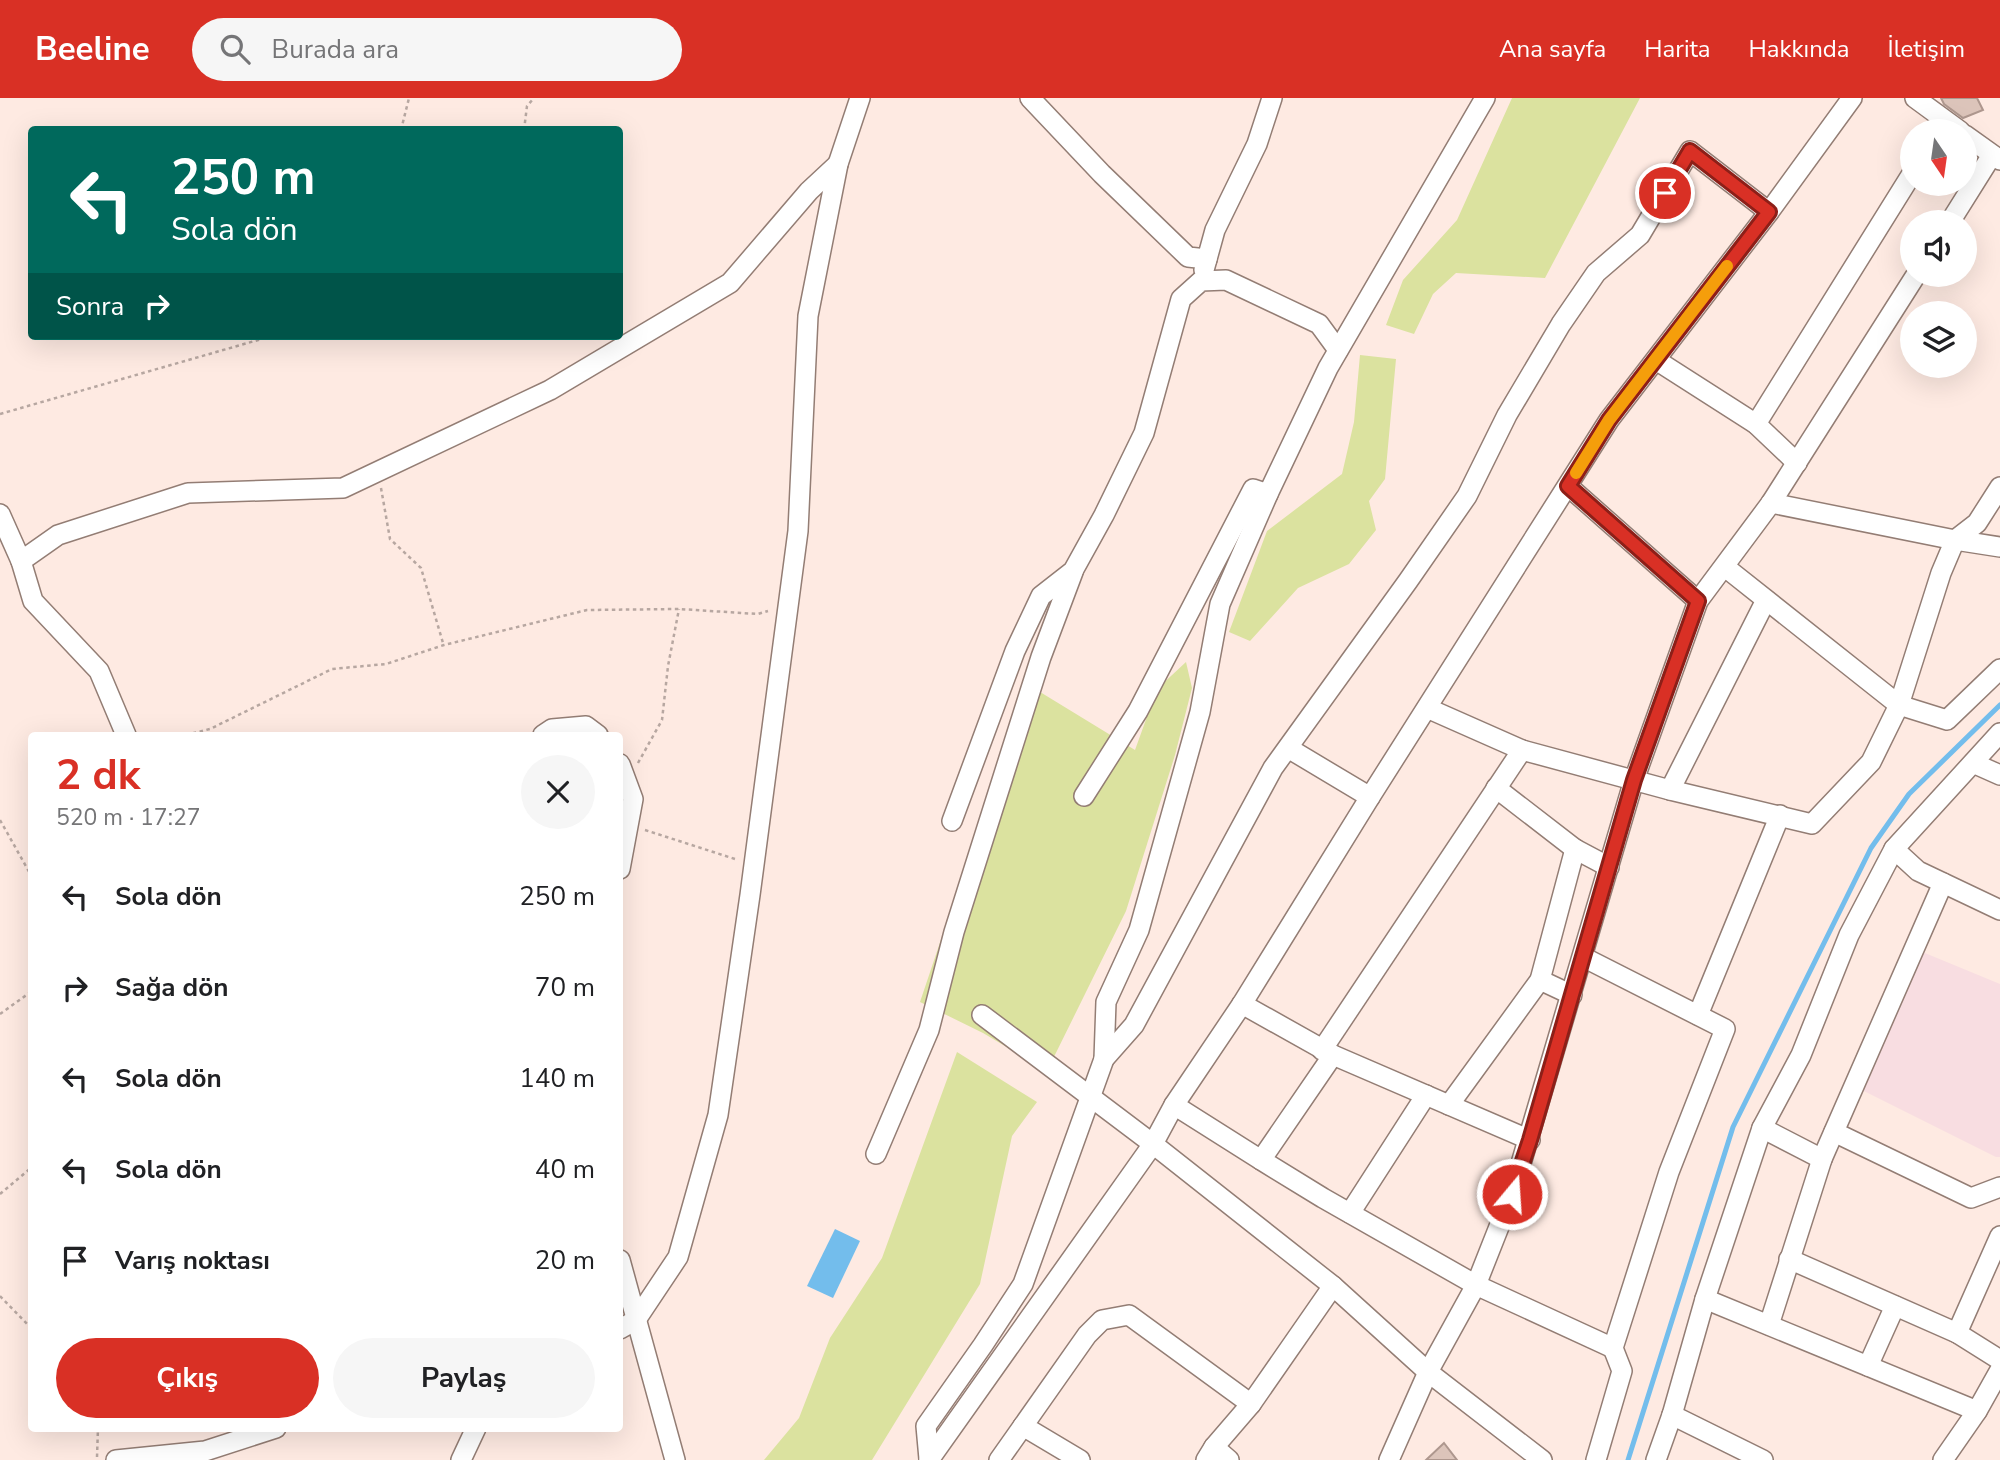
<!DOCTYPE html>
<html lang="tr">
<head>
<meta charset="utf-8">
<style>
  :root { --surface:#fff; --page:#f6f6f6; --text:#202124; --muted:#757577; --accent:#d93025 }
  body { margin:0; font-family:"Nunito Sans",sans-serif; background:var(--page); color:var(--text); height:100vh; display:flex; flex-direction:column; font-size:26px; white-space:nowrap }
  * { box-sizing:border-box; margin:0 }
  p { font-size:23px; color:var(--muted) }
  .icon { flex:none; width:38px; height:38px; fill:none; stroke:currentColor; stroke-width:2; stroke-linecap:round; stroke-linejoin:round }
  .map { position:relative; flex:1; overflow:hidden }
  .side { position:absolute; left:28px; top:634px; width:595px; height:700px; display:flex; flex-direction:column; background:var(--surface); border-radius:7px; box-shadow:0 7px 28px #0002 }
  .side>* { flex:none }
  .guide { position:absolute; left:28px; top:28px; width:595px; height:214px; border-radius:7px; box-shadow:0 7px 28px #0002; background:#00695c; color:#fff; overflow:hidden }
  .needle { width:46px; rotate:167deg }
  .controls { position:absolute; left:1900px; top:21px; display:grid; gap:14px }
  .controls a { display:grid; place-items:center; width:77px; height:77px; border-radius:50%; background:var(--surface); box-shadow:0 7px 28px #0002; font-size:35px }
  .pin { position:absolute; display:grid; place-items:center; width:60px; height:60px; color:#fff; margin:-30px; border:4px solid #fff; border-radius:50%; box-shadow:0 2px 7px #0007 }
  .me { position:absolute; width:77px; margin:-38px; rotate:18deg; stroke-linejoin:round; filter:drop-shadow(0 0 5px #0008) }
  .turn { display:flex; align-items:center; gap:24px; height:147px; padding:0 28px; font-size:32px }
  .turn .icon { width:91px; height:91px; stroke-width:2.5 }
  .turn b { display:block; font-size:49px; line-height:60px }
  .then { display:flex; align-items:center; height:66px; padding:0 28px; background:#0003; gap:14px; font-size:26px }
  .round { display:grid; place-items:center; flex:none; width:74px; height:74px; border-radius:37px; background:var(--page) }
  .head { display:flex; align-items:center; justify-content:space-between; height:119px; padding:0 28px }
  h1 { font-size:42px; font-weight:700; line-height:52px; color:var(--accent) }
  .button { display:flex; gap:14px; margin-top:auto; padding:14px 28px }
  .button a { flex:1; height:80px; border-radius:42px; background:var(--accent); color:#fff; font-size:28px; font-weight:700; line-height:80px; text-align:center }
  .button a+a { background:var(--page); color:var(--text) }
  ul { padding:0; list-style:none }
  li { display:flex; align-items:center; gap:21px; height:91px; padding:0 28px }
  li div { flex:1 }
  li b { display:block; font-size:26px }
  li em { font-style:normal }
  header { display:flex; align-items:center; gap:42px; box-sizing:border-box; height:98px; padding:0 35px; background:var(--accent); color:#fff }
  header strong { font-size:33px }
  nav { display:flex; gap:38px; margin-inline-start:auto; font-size:24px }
  .search { width:490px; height:63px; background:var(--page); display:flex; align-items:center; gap:18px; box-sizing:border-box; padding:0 24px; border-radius:38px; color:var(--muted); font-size:26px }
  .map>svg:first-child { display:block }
  .commercial { fill:#f8dde1 }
  .green { fill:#dbe29f }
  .water { fill:#73bdec }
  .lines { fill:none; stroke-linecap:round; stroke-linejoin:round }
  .stream { stroke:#73bdec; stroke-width:5 }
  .building { fill:#dcc4ba; stroke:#ae978e; stroke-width:2 }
  .minor-casing { stroke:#937d74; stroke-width:22 }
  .path { stroke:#b7a7a1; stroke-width:2.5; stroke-dasharray:3.5 3.5; stroke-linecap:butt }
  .minor { stroke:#fff; stroke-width:19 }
  .route-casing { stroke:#8d1f18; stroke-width:18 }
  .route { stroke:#d93025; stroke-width:12 }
  .slow { stroke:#f59e0b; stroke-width:12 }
</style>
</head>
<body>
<header>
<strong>Beeline</strong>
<div class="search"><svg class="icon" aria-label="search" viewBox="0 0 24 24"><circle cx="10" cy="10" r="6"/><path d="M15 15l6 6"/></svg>Burada ara</div>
<nav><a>Ana sayfa</a><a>Harita</a><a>Hakkında</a><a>İletişim</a></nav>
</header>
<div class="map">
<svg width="2000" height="1362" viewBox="0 0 2000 1362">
  <rect width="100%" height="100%" fill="#feeae2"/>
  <polygon class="commercial" points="1920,853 2000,886 2000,1059 1996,1059 1860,991"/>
  <g class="green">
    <polygon points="1512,0 1640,0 1545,180 1456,175 1433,196 1414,236 1386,227 1403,182 1457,122"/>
    <polygon points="1360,257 1396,261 1385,381 1369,403 1376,432 1349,466 1298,490 1250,543 1229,534 1267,433 1342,376 1354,324"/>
    <polygon points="1186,564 1192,590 1175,657 1126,813 1047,973 983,935 920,904 1027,586 1135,652 1157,591"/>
    <polygon points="957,954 1037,1004 1012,1038 980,1186 872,1362 764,1362 799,1320 830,1240 882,1160"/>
  </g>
  <polygon class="water" points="835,1131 860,1143 833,1200 807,1188"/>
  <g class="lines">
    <polyline class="stream" points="1628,1362 1733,1029 1871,750 1909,696 2000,607"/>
  </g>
  <g class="building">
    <polygon points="1941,0 1977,0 1983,12 1963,20 1944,6"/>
    <polygon points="1444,1345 1457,1362 1426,1362"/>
  </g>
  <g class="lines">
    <g class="minor-casing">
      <g id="minor">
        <polyline points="1030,0 1102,76 1188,159 1207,161"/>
        <polyline points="1915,0 1960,33"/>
        <polyline points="1965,37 2000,62"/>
        <polyline points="1950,124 1992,57"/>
        <polyline points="1204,172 1215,132 1257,46 1272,0"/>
        <polyline points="1656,262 1756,326 1797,365"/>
        <polyline points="1756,326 1913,74"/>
        <polyline points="1568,388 1698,503"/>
        <polyline points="1771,405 1955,442 2000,449"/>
        <polyline points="0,416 21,463"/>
        <polyline points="1725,469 1899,607 1947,622 2000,571"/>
        <polyline points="1427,610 1522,652 1670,692 1812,726 1871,664 1899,607 1941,475 1955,442 1977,425 2000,389"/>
        <polyline points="126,637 99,573 33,503 21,463 58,437 188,395 343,390 550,292 730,185 809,93 838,66"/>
        <polyline points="543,637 552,631 586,628 598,637"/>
        <polyline points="1288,650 1370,699"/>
        <polyline points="1973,665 2000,677"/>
        <polyline points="620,666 633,701 620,771"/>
        <polyline points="1496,690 1575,751 1609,769"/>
        <polyline points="1670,692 1766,502"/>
        <polyline points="1084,698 1138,613 1253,391 1268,396"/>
        <polyline points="952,723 1015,553 1041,498 1073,473 1104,417 1144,335 1181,201 1201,183 1226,182 1319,226 1338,252"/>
        <polyline points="1894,751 1918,773 2000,812"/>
        <polyline points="1583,859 1725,931 1669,1074 1613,1250 1622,1273 1596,1362"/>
        <polyline points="1540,882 1572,897"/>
        <polyline points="1242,906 1333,957 1530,1042"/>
        <polyline points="982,917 1153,1046 1333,1188 1428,1274 1542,1362"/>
        <polyline points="1698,917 1780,717"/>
        <polyline points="1322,952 1522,652"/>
        <polyline points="1333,957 1261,1062 1323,1100 1476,1187 1613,1250"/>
        <polyline points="1104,961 1106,904 1139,832 1200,614 1220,506 1268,396 1328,270 1485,0"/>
        <polyline points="1174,1007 1261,1062"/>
        <polyline points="1449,1007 1540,882 1575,751"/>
        <polyline points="1762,1030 1822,1061"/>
        <polyline points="1834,1034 1971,1100 2000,1089"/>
        <polyline points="876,1056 929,932 954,834 1041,559 1073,474"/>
        <polyline points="1350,1115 1426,997"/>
        <polyline points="1789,1161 1957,1235 2000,1262"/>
        <polyline points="620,1162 675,1362"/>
        <polyline points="1705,1201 1977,1313"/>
        <polyline points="1769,1227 1822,1061 1943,785"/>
        <polyline points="620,1231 636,1222 678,1159 718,1017 750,797 798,433 808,218 838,66 860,0"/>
        <polyline points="1957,1235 2000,1138"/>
        <polyline points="1868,1268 1895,1208"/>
        <polyline points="1672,1317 1763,1362"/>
        <polyline points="1214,1349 1229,1362"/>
        <polyline points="929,1361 926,1328 983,1247 1023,1186 1104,961 1134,927 1273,670 1408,483 1467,398 1507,317 1561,226 1596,175 1640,137 1690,53 1769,114"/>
        <polyline points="116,1362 205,1353 276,1330"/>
        <polyline points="461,1362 476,1330"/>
        <polyline points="929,1362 1153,1046 1174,1007 1242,906 1370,699 1609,322 1769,114 1852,0"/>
        <polyline points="999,1362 1023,1328"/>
        <polyline points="1080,1362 1023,1328 1087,1237 1102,1222 1129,1217 1251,1306"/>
        <polyline points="1206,1362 1214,1349 1251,1306 1333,1188"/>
        <polyline points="1389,1362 1428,1274 1476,1187 1512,1096 1634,682 1698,503 1771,405 1916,177"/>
        <polyline points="1656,1362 1672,1317 1705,1201 1762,1030 1801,957 1849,837 1894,751 2000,635"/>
        <polyline points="1943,1362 1977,1313 2000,1272"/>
      </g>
    </g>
    <g class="path">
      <polyline points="401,32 409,0"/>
      <polyline points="524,32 527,8 534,0"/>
      <polyline points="0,316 272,238"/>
      <polyline points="381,390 390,441 421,470 443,545"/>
      <polyline points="186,637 210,631 332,571 386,566 444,547 587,512 679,511 758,516 768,513"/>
      <polyline points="638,665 662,622 668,568 679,511"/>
      <polyline points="0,722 32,779"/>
      <polyline points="645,732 735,761"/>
      <polyline points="0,916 32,893"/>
      <polyline points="0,1096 32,1069"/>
      <polyline points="0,1198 32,1231"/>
      <polyline points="97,1359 98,1330"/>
    </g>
    <use href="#minor" class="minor"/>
  </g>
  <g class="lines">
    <g class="route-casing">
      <polyline id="route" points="1512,1096 1530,1042 1634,682 1698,503 1568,388 1609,322 1769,114 1690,53 1665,95"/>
    </g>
    <use href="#route" class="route"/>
    <polyline class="slow" points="1576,375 1609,322 1727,168"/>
  </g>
</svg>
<div class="controls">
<a><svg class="needle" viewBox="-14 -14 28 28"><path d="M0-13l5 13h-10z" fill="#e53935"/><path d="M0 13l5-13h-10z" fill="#757577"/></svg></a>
<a><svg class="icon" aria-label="sound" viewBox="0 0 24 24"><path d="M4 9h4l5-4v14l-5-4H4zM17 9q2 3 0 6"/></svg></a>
<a><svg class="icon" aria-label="layers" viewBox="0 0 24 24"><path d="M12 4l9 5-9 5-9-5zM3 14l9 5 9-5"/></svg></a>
</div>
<div class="pin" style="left:1665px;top:95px;background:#d93025"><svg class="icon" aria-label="arrive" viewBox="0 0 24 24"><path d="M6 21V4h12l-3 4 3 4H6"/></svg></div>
<svg class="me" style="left:1512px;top:1096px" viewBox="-20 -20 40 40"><circle r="17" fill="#d93025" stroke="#fff" stroke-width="3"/><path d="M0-11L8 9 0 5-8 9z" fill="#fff"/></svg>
<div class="guide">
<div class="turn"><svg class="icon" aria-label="left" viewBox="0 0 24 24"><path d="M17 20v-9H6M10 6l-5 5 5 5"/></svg><div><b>250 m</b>Sola dön</div></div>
<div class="then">Sonra<svg class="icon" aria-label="right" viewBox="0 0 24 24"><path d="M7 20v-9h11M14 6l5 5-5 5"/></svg></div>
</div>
<section class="side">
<div class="head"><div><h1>2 dk</h1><p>520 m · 17:27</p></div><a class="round"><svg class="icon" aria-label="close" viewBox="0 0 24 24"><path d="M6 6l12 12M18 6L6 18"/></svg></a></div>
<ul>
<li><svg class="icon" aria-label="left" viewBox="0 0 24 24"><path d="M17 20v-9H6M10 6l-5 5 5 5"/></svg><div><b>Sola dön</b></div><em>250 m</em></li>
<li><svg class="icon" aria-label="right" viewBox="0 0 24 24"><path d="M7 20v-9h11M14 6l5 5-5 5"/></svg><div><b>Sağa dön</b></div><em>70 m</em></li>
<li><svg class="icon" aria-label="left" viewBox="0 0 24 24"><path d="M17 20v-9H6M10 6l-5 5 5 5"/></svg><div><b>Sola dön</b></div><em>140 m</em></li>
<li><svg class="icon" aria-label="left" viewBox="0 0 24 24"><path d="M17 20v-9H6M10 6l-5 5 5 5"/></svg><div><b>Sola dön</b></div><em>40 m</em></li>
<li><svg class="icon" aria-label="arrive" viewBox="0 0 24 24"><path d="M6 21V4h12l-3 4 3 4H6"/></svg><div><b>Varış noktası</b></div><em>20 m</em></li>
</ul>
<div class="button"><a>Çıkış</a><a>Paylaş</a></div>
</section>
</div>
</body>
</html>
